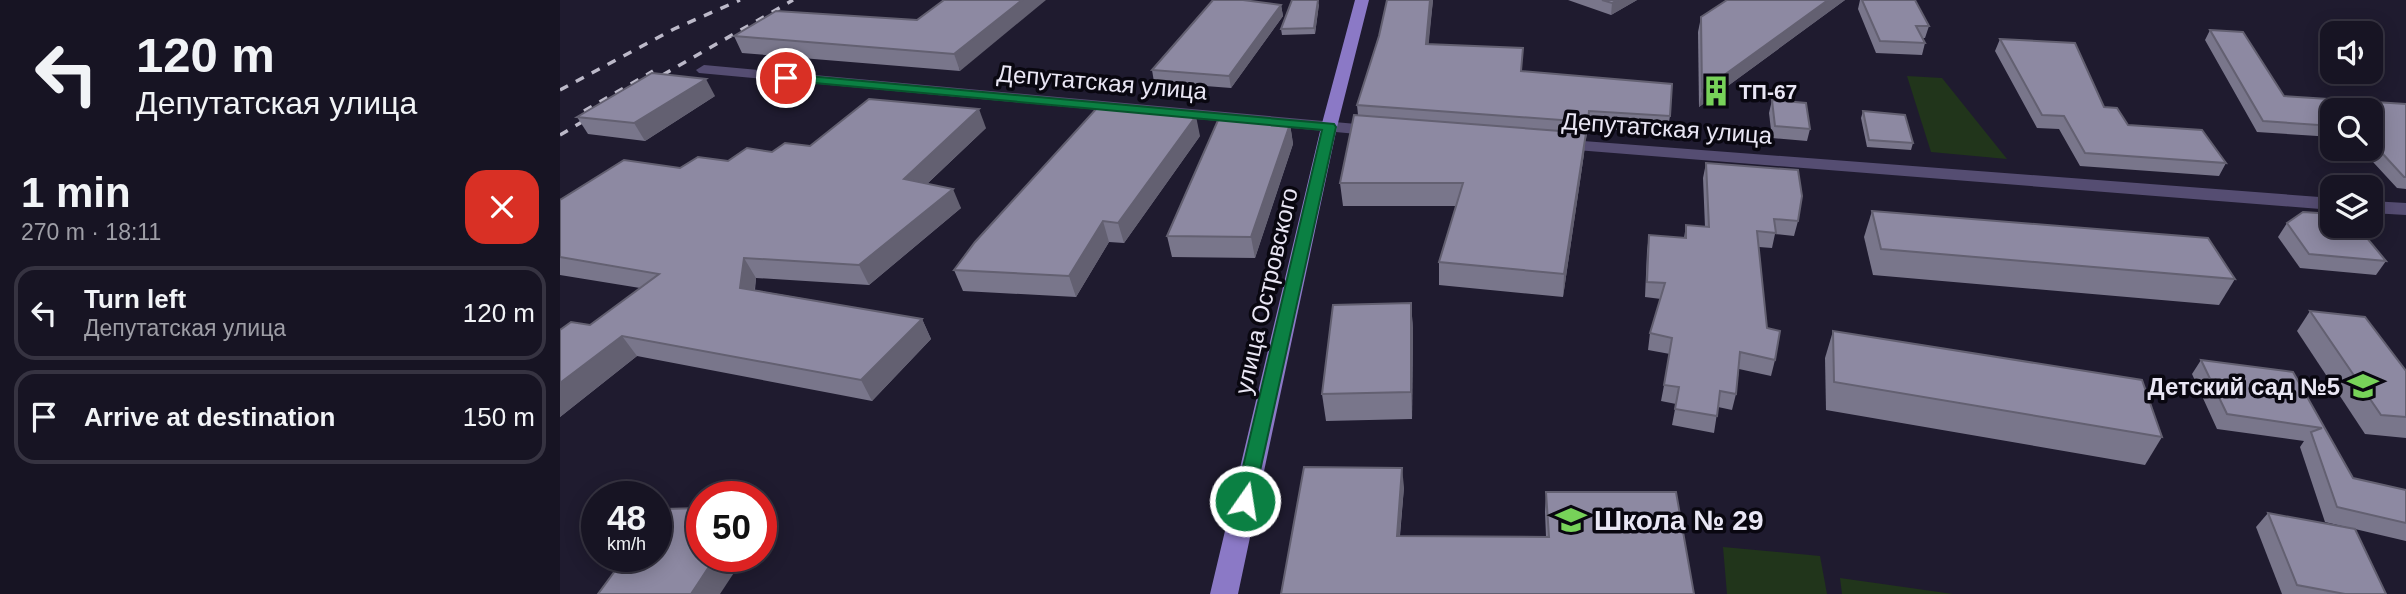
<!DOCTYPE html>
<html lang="en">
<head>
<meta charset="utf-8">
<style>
  :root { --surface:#171423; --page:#201d2b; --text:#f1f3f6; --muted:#9e9ea6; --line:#363341 }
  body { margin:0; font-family:Helvetica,sans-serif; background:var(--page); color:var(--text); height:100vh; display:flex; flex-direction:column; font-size:26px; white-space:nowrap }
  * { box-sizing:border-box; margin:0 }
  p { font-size:23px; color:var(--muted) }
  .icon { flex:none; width:38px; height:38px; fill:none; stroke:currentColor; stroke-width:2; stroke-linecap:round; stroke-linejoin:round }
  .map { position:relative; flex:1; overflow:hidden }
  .sheet { display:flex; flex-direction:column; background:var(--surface); width:560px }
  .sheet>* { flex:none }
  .banner { background:#171423; color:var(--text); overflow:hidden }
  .fabs { position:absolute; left:1760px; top:21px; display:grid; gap:14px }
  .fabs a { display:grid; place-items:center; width:63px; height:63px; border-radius:14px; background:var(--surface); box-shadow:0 4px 18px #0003,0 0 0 2px var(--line); font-size:35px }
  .speed { position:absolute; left:21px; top:481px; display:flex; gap:14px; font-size:35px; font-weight:700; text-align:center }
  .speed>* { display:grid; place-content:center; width:91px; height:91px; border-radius:50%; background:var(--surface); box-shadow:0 4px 18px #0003,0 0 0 2px var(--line); line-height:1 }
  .speed small { font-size:18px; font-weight:400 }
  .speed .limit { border:10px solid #d22; background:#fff; color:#111 }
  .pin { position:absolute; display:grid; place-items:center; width:60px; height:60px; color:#fff; margin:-30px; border:4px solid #fff; border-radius:50%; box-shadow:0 2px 7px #0007 }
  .me { position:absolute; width:77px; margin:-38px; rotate:13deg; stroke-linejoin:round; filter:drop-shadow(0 0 5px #0008) }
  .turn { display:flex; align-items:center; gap:24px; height:147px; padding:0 21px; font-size:32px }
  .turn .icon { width:91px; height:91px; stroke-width:2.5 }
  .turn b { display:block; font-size:49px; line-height:60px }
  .round { display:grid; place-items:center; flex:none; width:74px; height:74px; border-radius:21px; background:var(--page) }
  .head { display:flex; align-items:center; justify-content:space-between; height:119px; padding:0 21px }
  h1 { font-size:42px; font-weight:800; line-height:52px }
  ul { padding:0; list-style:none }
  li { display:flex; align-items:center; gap:21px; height:94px; margin:0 14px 10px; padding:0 7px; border:4px solid var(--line); border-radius:21px }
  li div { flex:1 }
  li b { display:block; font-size:26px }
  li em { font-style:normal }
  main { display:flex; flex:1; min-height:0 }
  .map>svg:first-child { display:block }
  .green { fill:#21351b }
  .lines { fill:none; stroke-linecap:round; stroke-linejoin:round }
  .minor { fill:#554d72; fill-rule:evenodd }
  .major { fill:#8b79c6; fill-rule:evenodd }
  .rail { stroke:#bcb9c9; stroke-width:3.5; stroke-dasharray:9 9; stroke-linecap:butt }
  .wall { fill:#79768b }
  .shaded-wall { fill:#636071 }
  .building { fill:#8d89a2; stroke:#636071; stroke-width:2 }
  .route { fill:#0b8043; stroke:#07532c; stroke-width:2 }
  .labels { text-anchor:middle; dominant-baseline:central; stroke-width:7; stroke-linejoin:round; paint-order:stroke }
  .far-poi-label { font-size:21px; font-weight:bold; fill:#e9e6f4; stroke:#090710; text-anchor:start }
  .street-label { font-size:24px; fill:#e9e6f4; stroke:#090710 }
  .poi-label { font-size:24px; font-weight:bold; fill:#e9e6f4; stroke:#090710; text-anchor:end }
  .near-poi-label { font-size:28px; font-weight:bold; fill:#e9e6f4; stroke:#090710; text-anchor:start }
</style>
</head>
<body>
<main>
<section class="sheet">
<div class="banner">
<div class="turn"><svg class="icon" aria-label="left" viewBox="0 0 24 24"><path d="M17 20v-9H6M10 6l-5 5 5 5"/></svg><div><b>120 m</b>Депутатская улица</div></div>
</div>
<div class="head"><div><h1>1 min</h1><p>270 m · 18:11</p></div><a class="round" style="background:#d93025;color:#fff"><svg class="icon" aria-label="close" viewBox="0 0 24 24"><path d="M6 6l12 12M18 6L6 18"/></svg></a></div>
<ul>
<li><svg class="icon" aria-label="left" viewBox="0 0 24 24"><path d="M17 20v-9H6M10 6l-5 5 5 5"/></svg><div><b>Turn left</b><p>Депутатская улица</p></div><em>120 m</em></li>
<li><svg class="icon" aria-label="arrive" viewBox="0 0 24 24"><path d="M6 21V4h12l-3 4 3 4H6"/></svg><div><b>Arrive at destination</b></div><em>150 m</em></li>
</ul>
</section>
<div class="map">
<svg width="1846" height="594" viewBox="0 0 1846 594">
  <rect width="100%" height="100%" fill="#1f1b2f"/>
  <g class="green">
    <polygon points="1347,76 1382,78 1447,159 1371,152"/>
    <polygon points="1163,547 1260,556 1267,594 1167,594"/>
    <polygon points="1280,578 1393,594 1282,594"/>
  </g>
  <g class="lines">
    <g class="minor">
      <polygon points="144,65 819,126 827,131 819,136 139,73 136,70"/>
      <polygon points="997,139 1773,198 1773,210 991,148 988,144"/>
      <polygon points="1811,201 1846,203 1846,215 1811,213"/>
    </g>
    <polygon class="major" points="795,0 809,0 777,127 678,594 650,594 761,127"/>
    <g class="rail">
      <polyline points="87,84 233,0"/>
      <polyline points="0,90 114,29 180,0"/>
      <polyline points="24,111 93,71"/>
      <polyline points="0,135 39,112"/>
    </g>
  </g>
  <g class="wall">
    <polygon points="384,0 400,71 182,53 174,36 357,20"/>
    <polygon points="827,0 873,0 868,45 962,71 1110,116 1107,133 1028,128 1026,139 1025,139 1024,154 1003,297 879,285 879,262 896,206 783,206 780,183 798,115 797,105 819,36"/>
    <polygon points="1008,0 1077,0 1051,15"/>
    <polygon points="1167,0 1285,0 1139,107 1138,32 1141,17"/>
    <polygon points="1300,0 1355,0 1369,26 1365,38 1363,38 1365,43 1362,55 1316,53 1298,9"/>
    <polygon points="759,4 755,34 722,35 721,29"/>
    <polygon points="721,5 723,16 671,88 594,82 592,70"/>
    <polygon points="1650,30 1724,96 1846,104 1846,189 1837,188 1801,149 1811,149 1811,110 1773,110 1773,137 1697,132 1645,40"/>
    <polygon points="1440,39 1544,107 1568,125 1666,163 1659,176 1520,166 1499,129 1477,128 1435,51"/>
    <polygon points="155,96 85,141 28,134 17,117"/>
    <polygon points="1212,100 1250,129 1247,141 1212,138 1209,113"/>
    <polygon points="1303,111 1353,143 1351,150 1307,147 1301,118"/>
    <polygon points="730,124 733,144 695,258 612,257 607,236"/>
    <polygon points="426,128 367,184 401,208 309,285 196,278 195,290 362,319 371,339 312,401 77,356 0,417 0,330 30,325 80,288 0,275 0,200 120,168 168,161 212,152"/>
    <polygon points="640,136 564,243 549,242 516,297 403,291 394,270"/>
    <polygon points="1146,163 1238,221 1234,236 1215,234 1212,248 1199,247 1207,328 1215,360 1211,376 1179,369 1176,394 1172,410 1158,407 1154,433 1112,425 1116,404 1101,401 1110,354 1088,350 1090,333 1101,299 1085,297 1087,251 1089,235 1124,238 1126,225 1145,227 1143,178"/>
    <polygon points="1312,211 1675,279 1659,305 1313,275 1304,237"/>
    <polygon points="1727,223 1826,261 1816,275 1740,268 1718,237"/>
    <polygon points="851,303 853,330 852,419 766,421 762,394"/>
    <polygon points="1750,311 1846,371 1846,438 1805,434 1737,331"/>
    <polygon points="1273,331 1602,437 1585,465 1266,410 1265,358"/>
    <polygon points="1641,360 1733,372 1793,478 1846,490 1846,541 1765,522 1740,447 1744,441 1657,429 1632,374"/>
    <polygon points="844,487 840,536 986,537 985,512 986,492 1134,594 721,594"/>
    <polygon points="1708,513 1826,594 1722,594 1696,527"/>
  </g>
  <g class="shaded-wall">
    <polygon points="462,0 486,0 400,71 394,54"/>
    <polygon points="759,0 759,4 755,34 754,28"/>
    <polygon points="870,0 873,0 867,61 866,44"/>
    <polygon points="1058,0 1077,0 1051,15 1052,3"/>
    <polygon points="1268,0 1285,0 1139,107 1142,91"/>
    <polygon points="721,5 723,16 671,88 669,76"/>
    <polygon points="146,79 155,96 85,141 74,123"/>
    <polygon points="419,109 426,128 352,198 344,179"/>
    <polygon points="636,116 640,136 564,243 558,223"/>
    <polygon points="730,124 733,144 695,258 691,237"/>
    <polygon points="1026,133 1024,154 1003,297 1004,274"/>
    <polygon points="393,189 401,208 309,285 299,265"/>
    <polygon points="543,221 549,242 516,297 509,276"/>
    <polygon points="184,258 196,278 192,308 180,288"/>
    <polygon points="851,303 853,330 852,419 851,392"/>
    <polygon points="362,319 371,339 312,401 301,380"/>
    <polygon points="62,336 77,356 0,417 0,383"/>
    <polygon points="842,468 844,487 838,555 837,536"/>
    <polygon points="156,556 185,556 160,594 131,594"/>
  </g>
  <g class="building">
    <polygon points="384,0 462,0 394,54 174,36 216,11 357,20"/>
    <polygon points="653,0 683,0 721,5 669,76 592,70"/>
    <polygon points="732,0 758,0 754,28 721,29"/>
    <polygon points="827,0 870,0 866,44 963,48 961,71 1112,84 1110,116 1029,111 1028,122 797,105 819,36"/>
    <polygon points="1042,0 1058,0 1052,3"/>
    <polygon points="1167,0 1268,0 1142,91 1141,17"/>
    <polygon points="1302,0 1355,0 1369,26 1356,26 1365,43 1320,41"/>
    <polygon points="1650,30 1683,32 1724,96 1846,104 1846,177 1844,177 1811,141 1811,110 1773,110 1773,126 1703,121"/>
    <polygon points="1440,39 1515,43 1544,107 1557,108 1568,125 1642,130 1666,163 1525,153 1504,116 1482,115"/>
    <polygon points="92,73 146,79 74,123 17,117"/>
    <polygon points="309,99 419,109 344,179 393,189 299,265 184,258 180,288 362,319 301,380 62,336 0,383 0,330 11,322 30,325 99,274 0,257 0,200 64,160 120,168 138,157 168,161 187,148 212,152 225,143 250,146"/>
    <polygon points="1212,100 1246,103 1250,129 1215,126"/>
    <polygon points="537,108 636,116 558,223 543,221 509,276 394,270 415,242"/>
    <polygon points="1303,111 1345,115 1353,143 1309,140"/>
    <polygon points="794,115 1026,133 1004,274 879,262 903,183 780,183"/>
    <polygon points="659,118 730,124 691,237 607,236"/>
    <polygon points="1146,163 1238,170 1242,196 1238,221 1214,219 1216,233 1197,231 1207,328 1220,331 1215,360 1180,352 1176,394 1160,391 1157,416 1115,409 1119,387 1104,385 1112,338 1090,333 1105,283 1087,282 1089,235 1126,238 1126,225 1149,227"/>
    <polygon points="1312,211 1648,238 1675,279 1321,249"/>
    <polygon points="1743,212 1773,214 1773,226 1797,226 1826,261 1749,254 1727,223"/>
    <polygon points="851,303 851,392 762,394 773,305"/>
    <polygon points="1750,311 1805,317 1846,371 1846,417 1821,415"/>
    <polygon points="1273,331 1582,380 1602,437 1274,382"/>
    <polygon points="1641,360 1733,372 1793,478 1846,490 1846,523 1777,507 1751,432 1762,428 1667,414"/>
    <polygon points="744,467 842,468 837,536 989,537 986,492 1116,492 1134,594 721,594"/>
    <polygon points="142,508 142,556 156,556 131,594 38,594 66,556 96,556 96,517 103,509"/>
    <polygon points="1708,513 1795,529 1826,594 1785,594 1737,585"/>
  </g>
  <polygon class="route" points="226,74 774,124 776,127 692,507 685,509 678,507 675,501 762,130 222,80 220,78"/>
  <defs>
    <g id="building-bare" transform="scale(2.415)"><path d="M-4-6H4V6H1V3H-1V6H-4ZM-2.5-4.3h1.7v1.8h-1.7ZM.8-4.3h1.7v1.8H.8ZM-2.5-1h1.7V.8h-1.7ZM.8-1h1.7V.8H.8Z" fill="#77d259" stroke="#090710" stroke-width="2.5" paint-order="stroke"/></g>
    <g id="school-bare" transform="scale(2.415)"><path d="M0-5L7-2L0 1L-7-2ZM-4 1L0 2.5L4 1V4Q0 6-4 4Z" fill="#77d259" stroke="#090710" stroke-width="2.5" paint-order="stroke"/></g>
  </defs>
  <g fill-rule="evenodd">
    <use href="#building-bare" x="1156" y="91"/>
    <use href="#school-bare" x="1803" y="386"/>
    <use href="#school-bare" x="1011" y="520"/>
  </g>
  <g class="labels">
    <g class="far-poi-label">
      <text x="1179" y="91">ТП-67</text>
    </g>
    <g class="street-label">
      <text transform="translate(542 82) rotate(5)">Депутатская улица</text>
      <text transform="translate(1107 128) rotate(4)">Депутатская улица</text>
      <text transform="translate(706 291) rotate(-77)">улица Островского</text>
    </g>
    <g class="poi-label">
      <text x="1780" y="386">Детский сад №5</text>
    </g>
    <g class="near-poi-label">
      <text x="1034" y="520">Школа № 29</text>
    </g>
  </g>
</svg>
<div class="fabs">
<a><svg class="icon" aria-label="sound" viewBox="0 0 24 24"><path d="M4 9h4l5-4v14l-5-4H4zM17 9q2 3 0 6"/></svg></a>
<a><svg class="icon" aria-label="search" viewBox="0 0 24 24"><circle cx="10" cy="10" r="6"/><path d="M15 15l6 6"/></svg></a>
<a><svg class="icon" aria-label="layers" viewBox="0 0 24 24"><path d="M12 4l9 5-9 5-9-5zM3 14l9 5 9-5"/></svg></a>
</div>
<div class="speed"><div>48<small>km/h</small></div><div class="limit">50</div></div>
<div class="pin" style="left:226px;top:78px;background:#d93025"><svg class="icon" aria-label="arrive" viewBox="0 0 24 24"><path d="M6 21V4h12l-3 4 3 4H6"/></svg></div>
<svg class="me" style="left:685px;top:501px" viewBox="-20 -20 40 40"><circle r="17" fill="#0b8043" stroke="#fff" stroke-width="3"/><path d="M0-11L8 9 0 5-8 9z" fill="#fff"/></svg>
</div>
</main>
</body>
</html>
